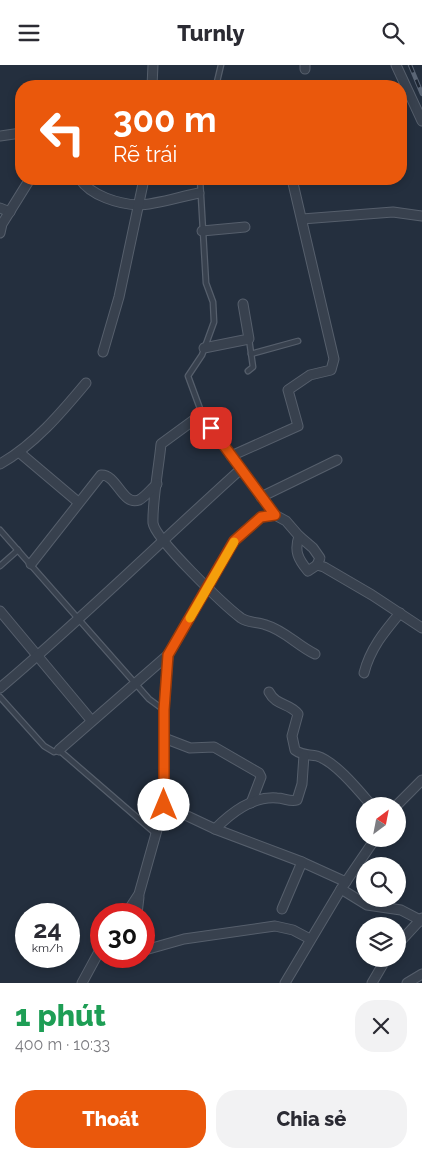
<!DOCTYPE html>
<html lang="vi">
<head>
<meta charset="utf-8">
<style>
  :root { --surface:#fff; --page:#f2f2f3; --text:#2b2b33; --muted:#7c7c81; --accent:#ea580c }
  body { margin:0; font-family:Raleway,sans-serif; background:var(--page); color:var(--text); height:100vh; display:flex; flex-direction:column; font-size:19px; white-space:nowrap }
  * { box-sizing:border-box; margin:0 }
  p { font-size:16px; color:var(--muted) }
  .icon { flex:none; width:28px; height:28px; fill:none; stroke:currentColor; stroke-width:2; stroke-linecap:round; stroke-linejoin:round }
  .map { position:relative; height:918px; overflow:hidden }
  .side { display:flex; flex-direction:column; background:var(--surface); flex:1 }
  .side>* { flex:none }
  .top-card { position:absolute; left:15px; top:15px; width:392px; height:105px; border-radius:20px; box-shadow:0 2px 8px #0003; background:#ea580c; color:#fff; overflow:hidden }
  .needle { width:32px; rotate:32deg }
  .buttons { position:absolute; left:356px; top:732px; display:grid; gap:10px }
  .buttons a { display:grid; place-items:center; width:50px; height:50px; border-radius:50%; background:var(--surface); box-shadow:0 2px 8px #0003; font-size:25px }
  .speed { position:absolute; left:15px; top:838px; display:flex; gap:10px; font-size:25px; font-weight:700; text-align:center }
  .speed>* { display:grid; place-content:center; width:65px; height:65px; border-radius:50%; background:var(--surface); box-shadow:0 2px 8px #0003; line-height:1 }
  .speed small { font-size:12px; font-weight:400 }
  .speed .limit { border:8px solid #d22; background:#fff; color:#111 }
  .pin { position:absolute; display:grid; place-items:center; width:42px; height:42px; color:#fff; margin:-21px; border-radius:10px; box-shadow:0 2px 8px #0006 }
  .me { position:absolute; width:55px; margin:-28px; rotate:0deg; stroke-linejoin:round; filter:drop-shadow(0 0 4px #0008) }
  .turn { display:flex; align-items:center; gap:18px; height:105px; padding:0 15px; font-size:22px }
  .turn .icon { width:65px; height:65px; stroke-width:2.5 }
  .turn b { display:block; font-size:35px; line-height:42px }
  .round { display:grid; place-items:center; flex:none; width:52px; height:52px; border-radius:20px; background:var(--page) }
  .headline { display:flex; align-items:center; justify-content:space-between; height:85px; padding:0 15px }
  h1 { font-size:30px; font-weight:800; line-height:38px; color:#1e9e55 }
  .button { display:flex; gap:10px; margin-top:auto; padding:10px 15px }
  .button a { flex:1; height:58px; border-radius:20px; background:var(--accent); color:#fff; font-size:20px; font-weight:800; line-height:58px; text-align:center }
  .button a+a { background:var(--page); color:var(--text) }
  header { display:flex; justify-content:space-between; align-items:center; height:65px; padding:0 15px; background:var(--surface); font-size:22px; font-weight:800 }
  .map>svg:first-child { display:block }
  .lines { fill:none; stroke-linecap:round; stroke-linejoin:round }
  .service-casing { stroke:#565f6c; stroke-width:7 }
  .minor-casing { stroke:#565f6c; stroke-width:11 }
  .service { stroke:#38414e; stroke-width:4.5 }
  .minor { stroke:#38414e; stroke-width:9 }
  .rail-casing { stroke:#5a6575; stroke-width:4.5 }
  .rail { stroke:#1d2633; stroke-width:2.5; stroke-dasharray:8; stroke-linecap:butt }
  .route-casing { stroke:#983908; stroke-width:12 }
  .route { stroke:#ea580c; stroke-width:9 }
  .slow { stroke:#f59e0b; stroke-width:9 }
</style>
</head>
<body>
<header><svg class="icon" aria-label="menu" viewBox="0 0 24 24"><path d="M4 6h16M4 12h16M4 18h16"/></svg>Turnly<svg class="icon" aria-label="search" viewBox="0 0 24 24"><circle cx="10" cy="10" r="6"/><path d="M15 15l6 6"/></svg></header>
<div class="map">
<svg width="422" height="918" viewBox="0 0 422 918">
  <rect width="100%" height="100%" fill="#242f3e"/>
  <g class="lines">
    <g class="service-casing">
      <g id="service">
        <polyline points="216,21 221,0"/>
        <polyline points="200,114 206,218 213,237 214,257 202,290 188,311 202,349 275,450"/>
        <polyline points="251,289 298,276"/>
        <polyline points="248,306 253,302 249,274"/>
        <polyline points="0,465 149,634 164,645"/>
        <polyline points="0,501 18,485"/>
        <polyline points="0,632 44,681 54,687 59,685 155,768"/>
      </g>
    </g>
    <g class="minor-casing">
      <g id="minor">
        <polyline points="305,0 305,4"/>
        <polyline points="396,0 422,56"/>
        <polyline points="152,21 153,0"/>
        <polyline points="0,71 21,68"/>
        <path d="M80,114C91,131 119,139 138,140C156,140 182,131 199,128"/>
        <polyline points="0,143 10,147"/>
        <polyline points="302,154 393,147 422,151"/>
        <polyline points="202,166 245,162"/>
        <polyline points="0,168 2,159 30,114"/>
        <polyline points="204,283 249,274 243,239"/>
        <polyline points="103,287 119,232 144,114"/>
        <path d="M202,349L161,379C159,401 152,438 153,458C155,474 225,541 241,553C248,558 258,557 266,560C284,565 298,581 315,589"/>
        <polyline points="20,388 78,437"/>
        <polyline points="231,391 298,361 288,325 310,310 331,305 334,294 292,114"/>
        <path d="M0,399C34,380 61,348 86,318"/>
        <polyline points="261,432 337,395"/>
        <polyline points="299,471 313,483 320,493 317,500"/>
        <path d="M31,499L101,410C117,409 122,441 139,435C145,432 152,423 157,419"/>
        <polyline points="0,546 91,655"/>
        <path d="M364,608C370,584 384,567 400,548"/>
        <path d="M0,623C83,553 160,477 241,404"/>
        <path d="M269,627C276,641 290,638 298,649L292,671L295,685C303,691 309,689 317,691C335,696 360,727 372,741"/>
        <polyline points="164,673 190,683 214,682 259,708 261,712 251,738"/>
        <polyline points="59,685 168,590"/>
        <polyline points="164,740 215,764 302,797 346,817"/>
        <polyline points="396,741 422,715"/>
        <path d="M215,764C231,748 252,731 277,733C284,733 290,737 297,735L302,719L304,690"/>
        <polyline points="341,824 367,840 401,845 422,856"/>
        <polyline points="282,844 302,797"/>
        <path d="M126,849L139,829L164,740V645L168,590L234,476L261,452L275,450L286,456L299,471C294,486 298,494 308,506L317,500L324,502L372,530L422,563"/>
        <polyline points="137,849 139,832"/>
        <polyline points="398,879 422,853"/>
        <polyline points="144,883 145,885 184,874 275,861 293,865 310,874"/>
        <polyline points="82,918 101,883"/>
        <polyline points="285,918 341,824 375,774"/>
        <polyline points="372,918 386,894"/>
        <polyline points="407,918 422,909"/>
      </g>
    </g>
    <use href="#service" class="service"/>
    <use href="#minor" class="minor"/>
    <g class="rail-casing">
      <polyline id="rail" points="410,0 422,29"/>
    </g>
    <use href="#rail" class="rail"/>
  </g>
  <g class="lines">
    <g class="route-casing">
      <polyline id="route" points="164,740 164,645 168,590 234,476 261,452 275,450 211,363"/>
    </g>
    <use href="#route" class="route"/>
    <polyline class="slow" points="190,553 234,477"/>
  </g>
</svg>
<div class="buttons">
<a><svg class="needle" viewBox="-14 -14 28 28"><path d="M0-13l5 13h-10z" fill="#e53935"/><path d="M0 13l5-13h-10z" fill="#7c7c81"/></svg></a>
<a><svg class="icon" aria-label="search" viewBox="0 0 24 24"><circle cx="10" cy="10" r="6"/><path d="M15 15l6 6"/></svg></a>
<a><svg class="icon" aria-label="layers" viewBox="0 0 24 24"><path d="M12 4l9 5-9 5-9-5zM3 14l9 5 9-5"/></svg></a>
</div>
<div class="speed"><div>24<small>km/h</small></div><div class="limit">30</div></div>
<div class="pin" style="left:211px;top:363px;background:#d93025"><svg class="icon" aria-label="arrive" viewBox="0 0 24 24"><path d="M6 21V4h12l-3 4 3 4H6"/></svg></div>
<svg class="me" style="left:164px;top:740px" viewBox="-20 -20 40 40"><circle r="19" fill="#fff"/><path d="M0-13L10 11 0 6-10 11z" fill="#ea580c"/></svg>
<div class="top-card">
<div class="turn"><svg class="icon" aria-label="left" viewBox="0 0 24 24"><path d="M17 20v-9H6M10 6l-5 5 5 5"/></svg><div><b>300 m</b>Rẽ trái</div></div>
</div>
</div>
<section class="side">
<div class="headline"><div><h1>1 phút</h1><p>400 m · 10:33</p></div><a class="round"><svg class="icon" aria-label="close" viewBox="0 0 24 24"><path d="M6 6l12 12M18 6L6 18"/></svg></a></div>
<div class="button"><a>Thoát</a><a>Chia sẻ</a></div>
</section>
</body>
</html>
